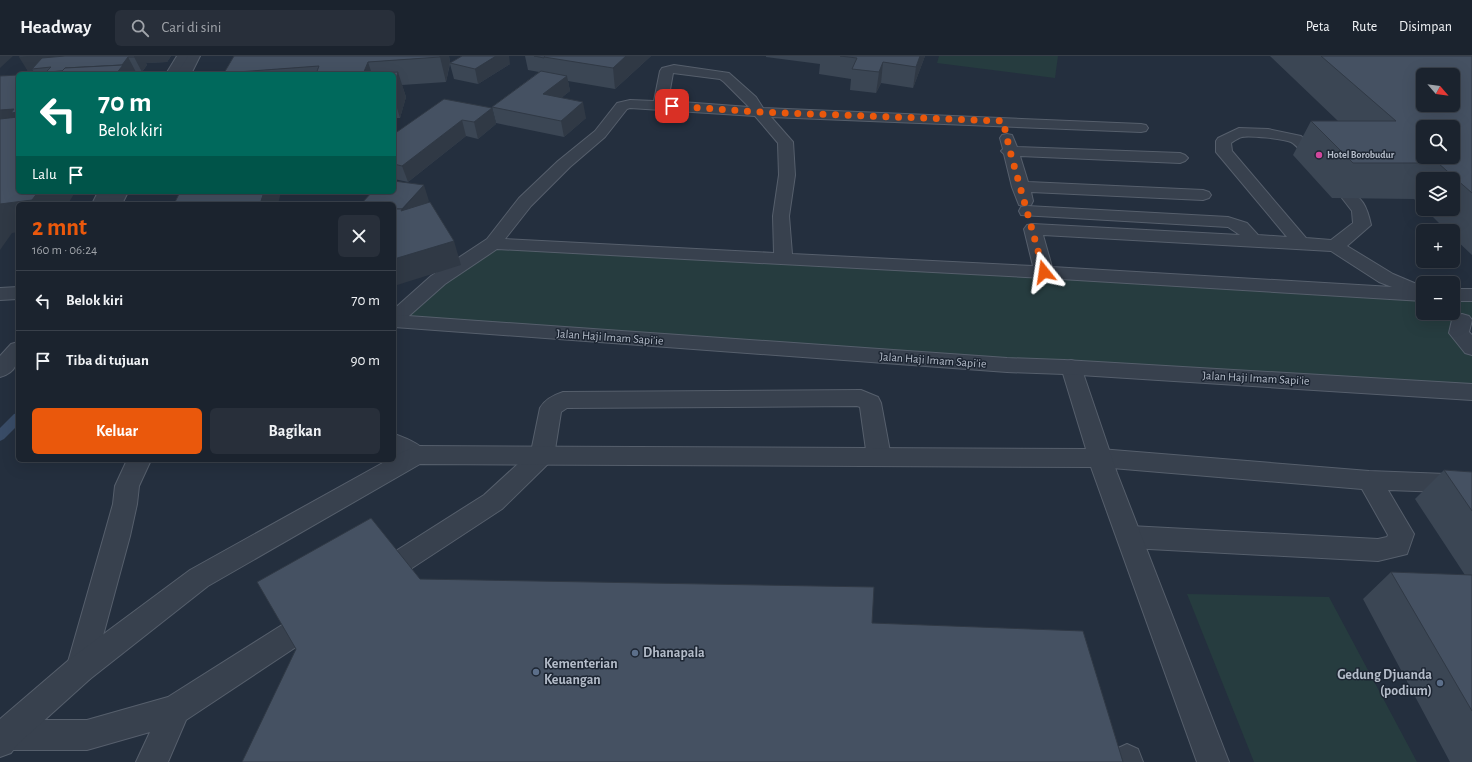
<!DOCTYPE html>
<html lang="id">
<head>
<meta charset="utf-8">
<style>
  :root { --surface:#1b232e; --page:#282f3a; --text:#f1f3f6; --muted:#a0a4aa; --line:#39404a; --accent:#ea580c }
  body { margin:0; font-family:"Alegreya Sans",sans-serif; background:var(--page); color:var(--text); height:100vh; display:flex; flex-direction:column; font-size:15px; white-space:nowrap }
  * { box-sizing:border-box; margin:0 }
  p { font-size:13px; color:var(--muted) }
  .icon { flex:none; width:22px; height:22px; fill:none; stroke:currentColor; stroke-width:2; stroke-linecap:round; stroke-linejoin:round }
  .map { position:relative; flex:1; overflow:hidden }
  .drawer { position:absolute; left:16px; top:146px; width:380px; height:260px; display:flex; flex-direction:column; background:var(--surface); border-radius:6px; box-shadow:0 4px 16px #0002,0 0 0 1px var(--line) }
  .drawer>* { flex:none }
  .hud { position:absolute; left:16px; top:16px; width:380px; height:122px; border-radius:6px; box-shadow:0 4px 16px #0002,0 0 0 1px var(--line); background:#00695c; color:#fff; overflow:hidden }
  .needle { width:26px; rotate:118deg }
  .fabs { position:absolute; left:1416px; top:12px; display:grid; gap:8px }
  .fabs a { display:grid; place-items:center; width:44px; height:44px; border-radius:6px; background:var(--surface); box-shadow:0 4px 16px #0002,0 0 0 1px var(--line); font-size:20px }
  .pin { position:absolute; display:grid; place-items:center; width:34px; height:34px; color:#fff; margin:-17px; border-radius:8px; box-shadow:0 2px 6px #0006 }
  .me { position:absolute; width:44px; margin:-22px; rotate:345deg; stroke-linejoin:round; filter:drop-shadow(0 0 3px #0008) }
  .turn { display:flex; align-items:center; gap:14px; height:84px; padding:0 16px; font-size:18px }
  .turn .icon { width:52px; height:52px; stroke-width:2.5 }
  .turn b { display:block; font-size:28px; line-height:34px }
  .then { display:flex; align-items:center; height:38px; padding:0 16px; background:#0003; gap:8px; font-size:15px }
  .round { display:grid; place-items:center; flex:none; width:42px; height:42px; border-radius:6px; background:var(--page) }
  .overview { display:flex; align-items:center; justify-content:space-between; height:68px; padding:0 16px }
  h1 { font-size:24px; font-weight:700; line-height:30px; color:var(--accent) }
  .button { display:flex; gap:8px; margin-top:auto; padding:8px 16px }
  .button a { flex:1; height:46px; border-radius:6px; background:var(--accent); color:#fff; font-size:16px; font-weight:700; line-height:46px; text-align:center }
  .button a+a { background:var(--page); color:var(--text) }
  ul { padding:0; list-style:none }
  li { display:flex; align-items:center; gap:12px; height:60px; padding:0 16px; border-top:1px solid var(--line) }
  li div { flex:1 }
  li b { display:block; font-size:15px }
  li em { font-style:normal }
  header { display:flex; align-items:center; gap:24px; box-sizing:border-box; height:56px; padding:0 20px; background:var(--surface); border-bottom:1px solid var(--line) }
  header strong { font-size:19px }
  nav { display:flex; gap:22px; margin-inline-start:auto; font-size:14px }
  .search { width:280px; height:36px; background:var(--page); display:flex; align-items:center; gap:10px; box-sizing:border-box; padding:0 14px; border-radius:6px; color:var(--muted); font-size:15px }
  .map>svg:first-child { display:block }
  .green { fill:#263c3f }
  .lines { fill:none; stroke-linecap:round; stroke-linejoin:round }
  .stream { fill:#394c67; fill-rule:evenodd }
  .service-casing { stroke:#565f6c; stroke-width:2 }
  .minor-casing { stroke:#565f6c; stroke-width:2 }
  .tertiary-casing { stroke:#565f6c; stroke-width:2 }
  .service { fill:#38414e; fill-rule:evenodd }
  .minor { fill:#38414e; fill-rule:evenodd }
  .tertiary { fill:#38414e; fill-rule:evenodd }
  .wall { fill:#3b4654 }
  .shaded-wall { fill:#303945 }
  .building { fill:#455162; stroke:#303945; fill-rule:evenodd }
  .route { stroke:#ea580c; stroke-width:7; stroke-dasharray:0 12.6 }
  .hotel-dot { fill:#d1479c; stroke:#1d2633; stroke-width:1.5 }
  .service-dot { fill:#5c6f8a; stroke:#1d2633; stroke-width:1.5 }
  .labels { text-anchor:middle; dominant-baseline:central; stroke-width:3; stroke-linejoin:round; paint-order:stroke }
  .far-poi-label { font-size:10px; font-weight:bold; fill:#b4bcc9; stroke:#1d2633; text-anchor:start }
  .street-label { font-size:12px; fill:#b4bcc9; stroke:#1d2633 }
  .near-poi-label { font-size:14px; font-weight:bold; fill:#b4bcc9; stroke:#1d2633; text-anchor:start }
</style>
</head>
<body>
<header>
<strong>Headway</strong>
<div class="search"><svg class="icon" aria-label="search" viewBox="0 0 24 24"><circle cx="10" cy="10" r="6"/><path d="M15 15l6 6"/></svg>Cari di sini</div>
<nav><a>Peta</a><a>Rute</a><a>Disimpan</a></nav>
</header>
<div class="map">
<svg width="1472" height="706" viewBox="0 0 1472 706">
  <rect width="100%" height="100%" fill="#242f3e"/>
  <g class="green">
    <polygon points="939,0 1058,0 1055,22 937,7"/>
    <polygon points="503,187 1423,239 1423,257 1453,257 1453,239 1472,239 1472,269 1462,264 1472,292 1472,335 394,263"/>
    <polygon points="1187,538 1329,541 1417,706 1254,706"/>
  </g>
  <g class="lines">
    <polygon class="stream" points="18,357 18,369 4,383 0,385 0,372 14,358"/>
    <g class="service-casing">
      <g id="service">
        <polygon points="177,0 189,0 180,18 166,18"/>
        <path d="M674,9L729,17L756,41L763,52L1141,68L1146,69L1148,72L1146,75L1141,76L771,61L793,86L795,119L789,160L792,198L1033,210L1024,173L1027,169L1033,168L1240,179L1228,171L1021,159L1019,155L1021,151L1027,150L1228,161L1247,167L1258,179L1287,181L1216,96V85L1218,82L1239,72L1268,73L1301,80L1321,99L1318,102C1304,106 1302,92 1291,86C1284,83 1249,79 1242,81C1238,82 1234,85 1231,87L1232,95L1306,182L1331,184L1353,167L1352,155L1342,142L1344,139C1362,134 1368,155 1371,169L1347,190L1393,218L1419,229L1423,233V245L1044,222L497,193L445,228L401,267L394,269V253L431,220L487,183L519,142L558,105L595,75L617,47L630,44L654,45L660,15L662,12ZM673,17L720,23L724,26L749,51L668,45ZM630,52L755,60L778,87L779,119L773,160L774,197L505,183L531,150L570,111L605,81L627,53ZM1043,179L1331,195L1379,226L1392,231L1052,211Z"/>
        <polygon points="1007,78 1012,79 1017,91 1180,97 1185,99 1188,102 1185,105 1180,107 1020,100 1028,126 1203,134 1209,136 1211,139 1209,142 1203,144 1031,136 1033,145 1031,149 1025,150 1019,149 1012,131 1004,98 1001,95 1003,93 1000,82 1002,79"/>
        <polygon points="98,136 114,136 108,148 92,148"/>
        <rect x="1453" y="233" width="19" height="12"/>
        <polygon points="1462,258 1469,260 1472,264 1469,276 1472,279 1472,299 1465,297 1449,277 1452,264 1455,260"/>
        <path d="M861,334L878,341L881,347L891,401L887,407L879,410L871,407L867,401L860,351L857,350L567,352L561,356L554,400L550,406L502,453L409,514L400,517L391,514L387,506L391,498L484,439L531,396L540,352C545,343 554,339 563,336Z"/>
        <path d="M394,378C406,382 422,388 428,399L424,405L416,408L394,398Z"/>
        <polygon points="1100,393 1369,415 1472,419 1472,437 1388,434 1414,478 1407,498 1378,505 1130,492 1121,488 1117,481 1121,474 1130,470 1378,483 1387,481 1388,479 1362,433 1100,411 1092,408 1088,402 1092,396"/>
        <polygon points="127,404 151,404 139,430 137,448 130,480 94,613 90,623 80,627 70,623 66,613 104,480 113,448 115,430"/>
        <polygon points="292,565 302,569 306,578 302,587 186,664 168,706 136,706 150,676 87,694 0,694 0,664 87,664 168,641 282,569"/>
        <polygon points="1127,688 1138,693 1143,706 1111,706 1116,693"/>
      </g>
    </g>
    <g class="minor-casing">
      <polygon id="minor" points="1071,304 1078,306 1081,311 1117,417 1229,706 1197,706 1091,411 420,408 208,530 90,623 18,688 11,697 0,701 0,663 70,603 190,514 388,404 394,404 394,400 416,390 1086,393 1061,311 1064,306"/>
    </g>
    <g class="tertiary-casing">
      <g id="tertiary">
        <polygon points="188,0 200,0 191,18 177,18"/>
        <polygon points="112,136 128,136 122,148 106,148"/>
        <polygon points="18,231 18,243 0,244 0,232"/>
        <polygon points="394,259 1007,302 1064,304 1472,328 1472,344 1064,318 1007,316 394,271"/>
        <path d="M18,286C18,303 19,316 0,321V300L11,288Z"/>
      </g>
    </g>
    <use href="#service" class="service"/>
    <use href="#minor" class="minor"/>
    <use href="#tertiary" class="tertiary"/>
  </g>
  <g class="wall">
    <polygon points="20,0 171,0 167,6 146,7 147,9 142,16 136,16 135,18 25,18 35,17 34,16 29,17"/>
    <polygon points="449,0 450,6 450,7 510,8 478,28 454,23 450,8 446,26 402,29 406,41 400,62 394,62 394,18 224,18 224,17"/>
    <polygon points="525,0 651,0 615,33 568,25 570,35 561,42 586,62 564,81 496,67 492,51 539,16 528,14"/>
    <polygon points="766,0 925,0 913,32 881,27 876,37 850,34 851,23 819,18 820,8 766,1"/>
    <polygon points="1270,0 1472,0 1472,199 1453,181 1453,175 1447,175 1425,153 1453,153 1453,123 1423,123 1423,151 1414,143 1332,142 1293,99 1311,65 1338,65"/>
    <polygon points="492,52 496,68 478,83 466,80 408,126 394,123 394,78"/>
    <polygon points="1444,414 1472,416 1472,706 1450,706 1363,543 1391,516 1465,519 1415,443"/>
  </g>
  <g class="shaded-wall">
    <polygon points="0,0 13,0 0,12"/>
    <polygon points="38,0 171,0 167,6 146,7 147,9 142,16 134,1 128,1 136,16 135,18 46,18 51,11 32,13 34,16 29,17 19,1"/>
    <polygon points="440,0 449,0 450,6 446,26 440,1"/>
    <polygon points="496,0 509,0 510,8 478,28 475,13"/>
    <polygon points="626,0 651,0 615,33 613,12"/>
    <polygon points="920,0 925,0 913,32 916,11"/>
    <polygon points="368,6 372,18 363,18"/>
    <polygon points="883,6 881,27 876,37 879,16"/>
    <polygon points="398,16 406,41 400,62 394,42 394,30"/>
    <polygon points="567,20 570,35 546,54 543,38"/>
    <polygon points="583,46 586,62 564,81 561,65"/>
    <polygon points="492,52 496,68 478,83 474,66"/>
    <polygon points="14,53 18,56 18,76 0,77 0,54"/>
    <polygon points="462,64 466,80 408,126 402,110"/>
    <polygon points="424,129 429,145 408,171 400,156"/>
    <polygon points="38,136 75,136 68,148 18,148 18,176 12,177 0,194 0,148"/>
    <polygon points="264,136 281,136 278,148 260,148"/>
    <polygon points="454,185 461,209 394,230 394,203"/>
  </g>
  <g class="building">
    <polygon points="20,0 38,0 19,1"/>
    <polygon points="65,0 135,0 134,1 128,1 122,9 65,12 62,15 46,16 51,11 32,13 42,2"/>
    <polygon points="234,0 440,0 440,1 368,6 363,18 398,16 394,30 394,18 316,18 319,10 224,17"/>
    <polygon points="462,0 496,0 475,13 450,7"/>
    <polygon points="534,0 545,0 544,1 544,2"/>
    <polygon points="545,0 626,0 613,12 544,1"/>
    <polygon points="840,0 920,0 916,11 883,6 879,16 852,13 857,2"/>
    <path d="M1321,0H1472V137L1438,107H1353L1311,65H1396ZM1423,19H1453V49H1423ZM1423,71H1453V101H1423Z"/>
    <polygon points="123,9 116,18 25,18 62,15 65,12"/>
    <polygon points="541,15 567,20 543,38 583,46 561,65 492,51"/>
    <polygon points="18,19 18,56 11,57 14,53 0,54 0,20"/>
    <polygon points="444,43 492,52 474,66 462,64 402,110 394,108 394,78"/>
    <polygon points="18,61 18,136 38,136 32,144 0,148 0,63"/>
    <polygon points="394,125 424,129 401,154 402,153 394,153 394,148 361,148 372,136 394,136"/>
    <polygon points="180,136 264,136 260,148 174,148"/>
    <polygon points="430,146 454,185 394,203 394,153 402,153 401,155"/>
    <polygon points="1444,414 1472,416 1472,455"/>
    <polygon points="371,462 420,523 874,531 872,567 1083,575 1123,706 242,706 296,593 257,526"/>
    <polygon points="1391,516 1472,519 1472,655"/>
  </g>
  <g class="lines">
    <polyline class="route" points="672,50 759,56 1003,65 1010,95 1044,216"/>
  </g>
  <circle class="hotel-dot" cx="1319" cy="99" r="4"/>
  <g class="service-dot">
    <circle cx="635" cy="597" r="4"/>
    <circle cx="536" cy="616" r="4"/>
    <circle cx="1440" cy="627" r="4"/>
  </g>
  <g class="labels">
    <g class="far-poi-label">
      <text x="1327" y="99">Hotel Borobudur</text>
    </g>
    <g class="street-label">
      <text transform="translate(610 281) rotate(4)">Jalan Haji Imam Sapi'ie</text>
      <text transform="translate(933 304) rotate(4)">Jalan Haji Imam Sapi'ie</text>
      <text transform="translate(1256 322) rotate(3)">Jalan Haji Imam Sapi'ie</text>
    </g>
    <g class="near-poi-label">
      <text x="643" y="597">Dhanapala</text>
      <text x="544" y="608">Kementerian<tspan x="544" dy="16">Keuangan</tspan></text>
      <text x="1432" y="619" text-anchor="end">Gedung Djuanda<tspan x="1432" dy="16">(podium)</tspan></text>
    </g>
  </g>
</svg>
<div class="fabs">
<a><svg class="needle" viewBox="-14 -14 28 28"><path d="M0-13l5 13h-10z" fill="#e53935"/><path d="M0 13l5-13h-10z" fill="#a0a4aa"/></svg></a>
<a><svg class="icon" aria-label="search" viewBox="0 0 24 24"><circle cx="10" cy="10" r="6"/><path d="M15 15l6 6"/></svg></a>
<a><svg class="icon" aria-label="layers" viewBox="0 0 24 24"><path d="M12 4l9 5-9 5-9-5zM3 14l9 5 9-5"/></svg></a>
<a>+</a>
<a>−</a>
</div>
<div class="pin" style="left:672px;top:50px;background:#d93025"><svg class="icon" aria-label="arrive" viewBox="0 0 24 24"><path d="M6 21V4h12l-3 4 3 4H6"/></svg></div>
<svg class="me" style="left:1044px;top:216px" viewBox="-20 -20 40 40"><path d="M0-17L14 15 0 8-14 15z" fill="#ea580c" stroke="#fff" stroke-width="4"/></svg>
<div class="hud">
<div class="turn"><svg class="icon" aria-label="left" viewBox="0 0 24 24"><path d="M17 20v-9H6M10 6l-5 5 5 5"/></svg><div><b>70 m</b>Belok kiri</div></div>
<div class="then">Lalu<svg class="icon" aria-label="arrive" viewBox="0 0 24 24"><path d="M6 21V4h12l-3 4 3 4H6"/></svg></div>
</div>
<section class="drawer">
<div class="overview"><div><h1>2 mnt</h1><p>160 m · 06:24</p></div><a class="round"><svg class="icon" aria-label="close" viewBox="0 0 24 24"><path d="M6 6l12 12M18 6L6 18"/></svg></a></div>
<ul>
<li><svg class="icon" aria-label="left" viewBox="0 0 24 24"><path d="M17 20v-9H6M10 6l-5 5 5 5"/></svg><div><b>Belok kiri</b></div><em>70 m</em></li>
<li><svg class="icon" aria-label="arrive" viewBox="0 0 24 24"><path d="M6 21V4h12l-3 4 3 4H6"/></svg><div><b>Tiba di tujuan</b></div><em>90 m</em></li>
</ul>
<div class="button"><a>Keluar</a><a>Bagikan</a></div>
</section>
</div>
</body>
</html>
